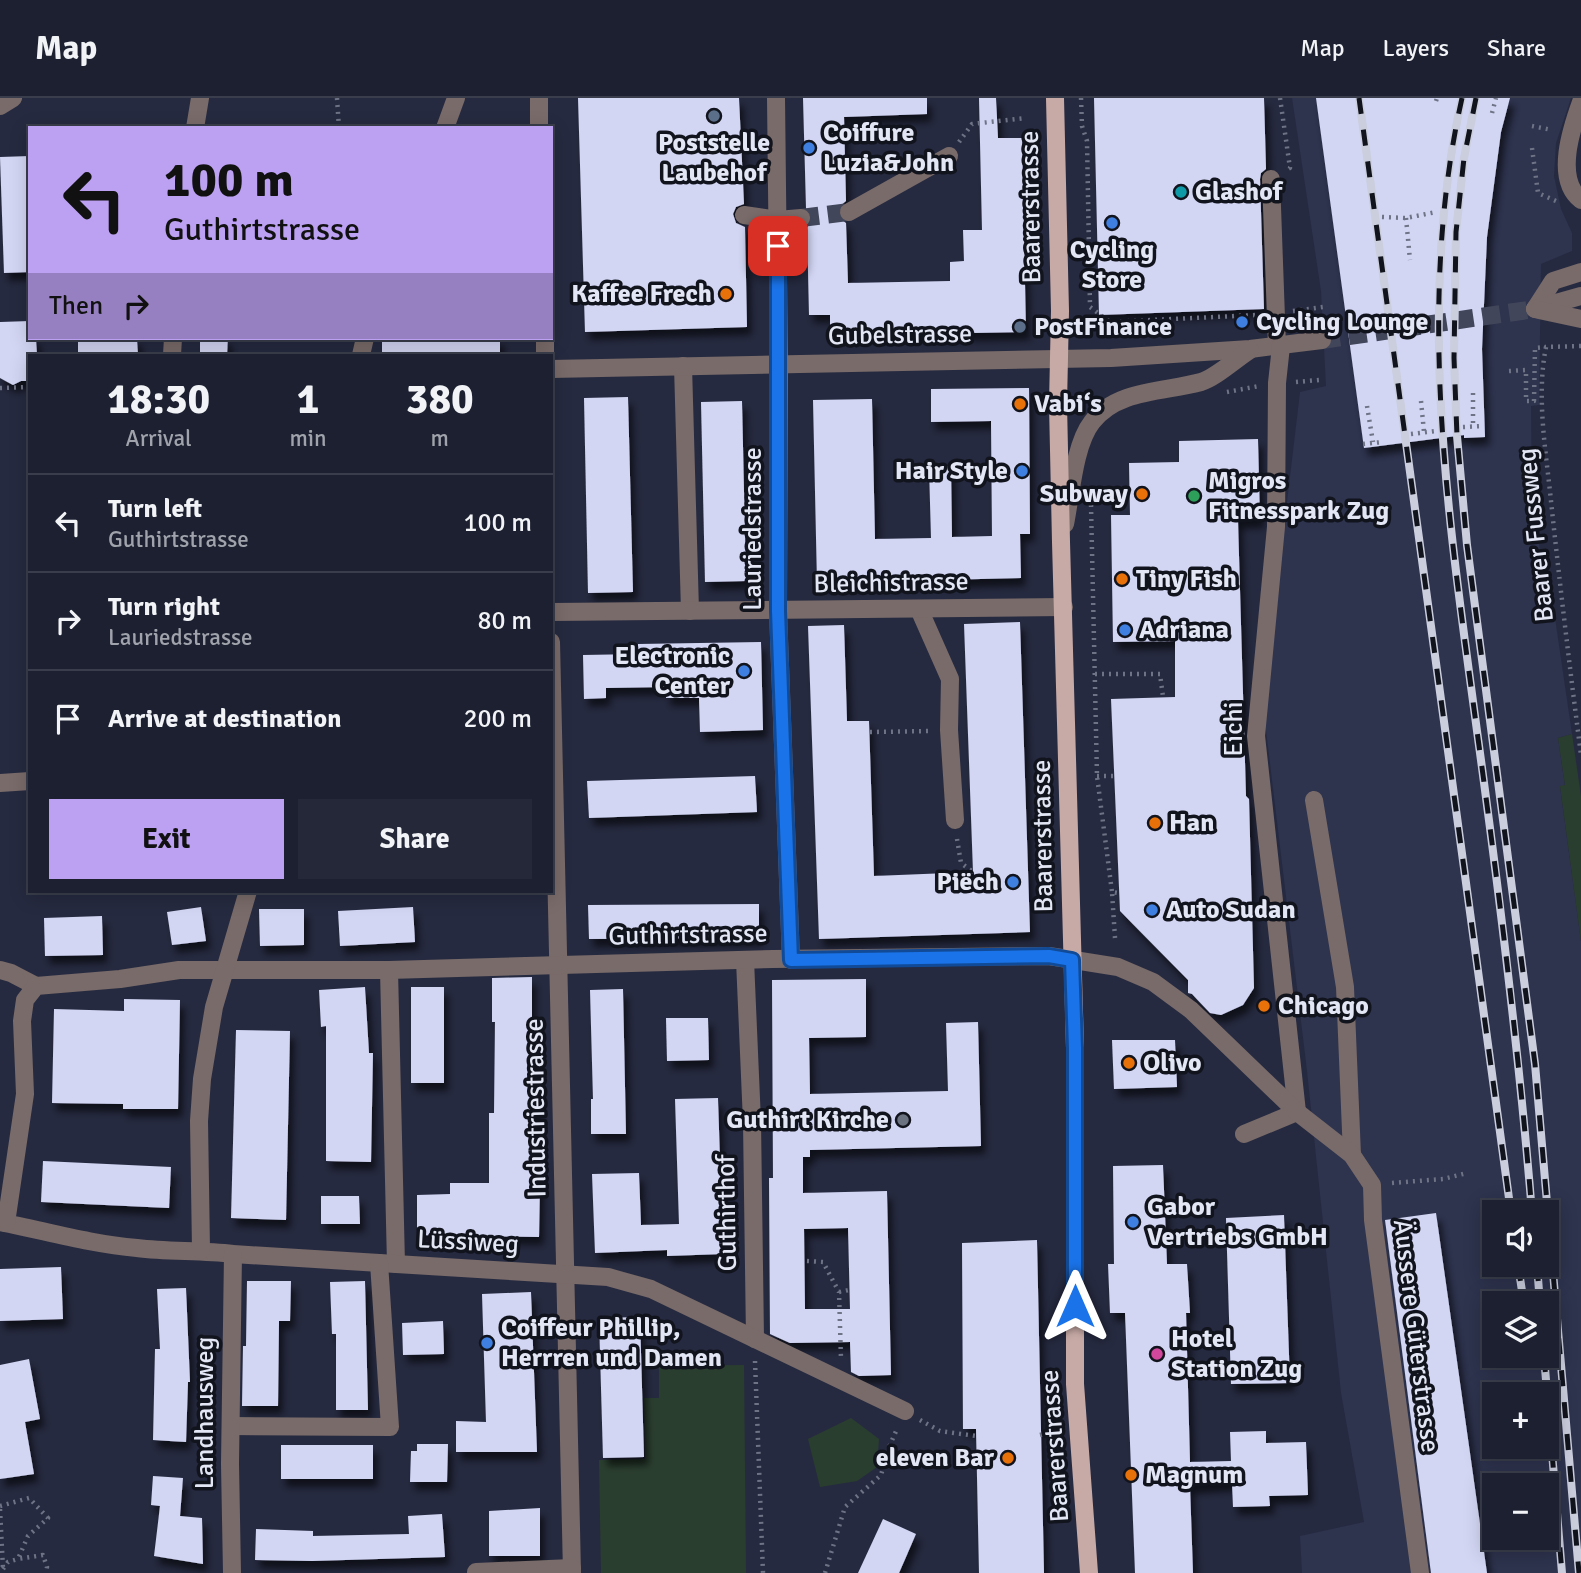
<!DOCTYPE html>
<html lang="en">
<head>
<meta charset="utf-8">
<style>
  :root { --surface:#1c2030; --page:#252838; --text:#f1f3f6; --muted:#a0a3ab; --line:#3a3e4c; --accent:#bca0f2 }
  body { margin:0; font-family:Signika,sans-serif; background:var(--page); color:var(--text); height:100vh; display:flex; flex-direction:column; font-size:26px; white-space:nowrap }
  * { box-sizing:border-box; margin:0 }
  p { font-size:23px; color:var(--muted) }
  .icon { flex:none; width:38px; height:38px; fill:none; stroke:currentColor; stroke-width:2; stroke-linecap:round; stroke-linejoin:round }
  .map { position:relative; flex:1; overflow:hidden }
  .details { position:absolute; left:28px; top:256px; width:525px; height:539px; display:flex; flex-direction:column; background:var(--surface); border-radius:0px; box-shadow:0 4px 18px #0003,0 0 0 2px var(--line) }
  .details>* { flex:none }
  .banner { position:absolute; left:28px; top:28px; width:525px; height:214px; border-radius:0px; box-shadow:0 4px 18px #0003,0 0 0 2px var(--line); background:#bca0f2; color:#111; overflow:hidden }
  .buttons { position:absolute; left:1482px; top:1102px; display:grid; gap:14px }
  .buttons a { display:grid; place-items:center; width:77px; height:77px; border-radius:0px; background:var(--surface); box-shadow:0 4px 18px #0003,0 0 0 2px var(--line); font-size:35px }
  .pin { position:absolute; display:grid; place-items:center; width:60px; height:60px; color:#fff; margin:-30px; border-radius:14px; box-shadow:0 4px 10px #0006 }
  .me { position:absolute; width:77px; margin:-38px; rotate:0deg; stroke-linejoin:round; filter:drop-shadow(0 0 5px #0008) }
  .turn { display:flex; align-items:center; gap:24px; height:147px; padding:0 21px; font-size:32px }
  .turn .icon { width:91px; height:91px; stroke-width:2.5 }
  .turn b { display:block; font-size:49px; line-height:60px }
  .then { display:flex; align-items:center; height:66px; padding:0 21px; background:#0003; gap:14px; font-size:26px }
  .eta { display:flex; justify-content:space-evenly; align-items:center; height:119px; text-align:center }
  .eta b { font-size:42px; font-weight:700; line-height:49px }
  .cta { display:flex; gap:14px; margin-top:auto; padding:14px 21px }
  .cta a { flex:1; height:80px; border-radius:0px; background:var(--accent); color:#111; font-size:28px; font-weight:700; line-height:80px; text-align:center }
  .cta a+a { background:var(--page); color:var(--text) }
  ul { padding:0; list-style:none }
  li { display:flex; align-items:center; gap:21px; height:98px; padding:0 21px; border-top:2px solid var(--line) }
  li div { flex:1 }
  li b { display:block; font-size:26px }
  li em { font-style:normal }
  header { display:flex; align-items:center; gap:42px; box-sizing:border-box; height:98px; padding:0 35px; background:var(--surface); border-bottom:2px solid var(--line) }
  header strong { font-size:33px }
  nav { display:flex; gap:38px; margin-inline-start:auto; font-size:24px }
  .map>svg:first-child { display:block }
  .built { fill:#2e334e; fill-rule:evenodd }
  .green { fill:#2a3e2f }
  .building { fill:#d3d6f3; fill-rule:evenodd; filter:url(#shadow) }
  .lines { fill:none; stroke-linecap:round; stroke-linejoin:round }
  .minor-tunnel { stroke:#42465b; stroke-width:18; stroke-dasharray:18 9; stroke-linecap:butt }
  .path { stroke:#6f7386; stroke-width:4.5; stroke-dasharray:2 5; stroke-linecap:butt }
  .minor { stroke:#796b69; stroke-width:18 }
  .major { stroke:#c7aaa6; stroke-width:18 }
  .rail-casing { stroke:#cacedd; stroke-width:8 }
  .rail { stroke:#12141d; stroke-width:5; stroke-dasharray:16; stroke-linecap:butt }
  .route-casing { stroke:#114b97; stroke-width:18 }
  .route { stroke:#1a73e8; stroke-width:12 }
  .service-dot { fill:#5c6f8a; stroke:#12141d; stroke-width:2.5 }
  .shop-dot { fill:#3f7fe0; stroke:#12141d; stroke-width:2.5 }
  .culture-dot { fill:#0f9aa8; stroke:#12141d; stroke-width:2.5 }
  .food-dot { fill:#e8710a; stroke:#12141d; stroke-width:2.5 }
  .leisure-dot { fill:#2e9e5b; stroke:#12141d; stroke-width:2.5 }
  .worship-dot { fill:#6b7280; stroke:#12141d; stroke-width:2.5 }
  .hotel-dot { fill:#d1479c; stroke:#12141d; stroke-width:2.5 }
  .labels { text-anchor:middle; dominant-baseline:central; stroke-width:7; stroke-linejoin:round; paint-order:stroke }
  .poi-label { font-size:26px; font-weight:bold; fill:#e3e7f5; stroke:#12141d; text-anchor:start }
  .street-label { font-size:26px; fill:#e3e7f5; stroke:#12141d }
</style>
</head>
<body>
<header>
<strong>Map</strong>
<nav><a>Map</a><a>Layers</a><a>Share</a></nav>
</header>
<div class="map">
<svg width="1581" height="1475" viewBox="0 0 1581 1475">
  <defs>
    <filter id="shadow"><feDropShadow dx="4.5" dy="8" stdDeviation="3.5" flood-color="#0009"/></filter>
  </defs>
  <rect width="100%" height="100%" fill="#262a40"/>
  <path class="built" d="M1292,0H1571L1556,45L1554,78L1561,111L1572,135V153L1541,166L1539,307L1531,308L1532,415L1555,520L1572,636L1558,640L1565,688L1560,689L1581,843V1475H1302L1300,1438L1364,1424L1341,1295L1307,973L1263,607L1300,294L1326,288L1321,193ZM1494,1115H1547V1167H1494ZM1494,1206H1547V1258H1494ZM1494,1297H1547V1349H1494ZM1494,1388H1547V1440H1494Z"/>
  <g class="green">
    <polygon points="1572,636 1581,698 1581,843 1560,688 1565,687 1558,640"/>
    <polygon points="744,1267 746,1475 601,1475 599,1362 645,1361 644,1300 659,1300 659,1268"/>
    <polygon points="851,1320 879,1341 877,1369 857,1383 820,1389 808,1341"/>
  </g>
  <g class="building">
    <polygon points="578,0 739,0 744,106 736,109 733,116 736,125 745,129 747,229 585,234"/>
    <polygon points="803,0 927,0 927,16 844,19 846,103 840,108 838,115 839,120 846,125 848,185 950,183 950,164 964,163 963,132 982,132 979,0 996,0 998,40 1022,40 1026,234 917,236 917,233 830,235 830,217 809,217 807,130 812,120 806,110"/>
    <polygon points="1094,0 1264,0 1266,71 1261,75 1260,81 1264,211 1099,217"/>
    <polygon points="1316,0 1510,0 1501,34 1487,139 1482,251 1485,339 1464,340 1464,337 1364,350"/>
    <polygon points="30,58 30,174 4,175 0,59"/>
    <polygon points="30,223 30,240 36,240 37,257 30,257 30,283 21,283 13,287 0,280 0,224"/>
    <polygon points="78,240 137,240 138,257 78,257"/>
    <polygon points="200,240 228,240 227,257 200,257"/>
    <rect x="382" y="240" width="118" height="17"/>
    <polygon points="1029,290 1030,436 1020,436 1021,480 817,485 813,302 872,301 875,441 931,440 929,369 951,368 952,439 992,438 991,323 931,324 931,291"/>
    <polygon points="628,299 633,494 588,495 584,300"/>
    <polygon points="742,303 746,483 705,484 701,304"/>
    <polygon points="1258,341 1260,422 1238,423 1246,698 1249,701 1254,890 1243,907 1221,917 1210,915 1192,896 1188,895 1188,882 1120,813 1111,601 1175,599 1175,543 1113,544 1111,417 1130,417 1129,365 1179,364 1179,343"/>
    <polygon points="1020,524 1030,834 819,841 808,528 844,527 847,623 869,623 874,778 973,774 964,526"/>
    <polygon points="761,544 763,632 700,634 699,600 666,600 666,589 606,590 606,600 584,601 583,557 638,556 638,546"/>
    <polygon points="755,678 757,714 589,720 587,683"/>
    <polygon points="759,806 759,840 589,841 588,807"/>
    <polygon points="201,809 206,843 172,847 167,814"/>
    <polygon points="413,809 415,844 340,848 338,813"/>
    <polygon points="259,811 304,811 304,847 260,848"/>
    <polygon points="102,818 103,857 45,858 44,820"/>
    <polygon points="532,879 532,947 536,947 537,1086 540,1086 539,1139 417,1137 417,1097 450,1096 450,1085 489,1085 489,1015 494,1015 495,924 492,924 492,880"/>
    <path d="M866,881V939L809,940L810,996L948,993L946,925L978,924L981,1048L810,1052V1059H803V1095L887,1093L891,1277L859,1278L851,1274L850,1244L790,1245L770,1236L769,1080H773L772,882ZM848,1130L850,1211H805L804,1131Z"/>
    <polygon points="365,889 369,955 373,955 371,1064 326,1063 326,928 321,929 319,892"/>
    <rect x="411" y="889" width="33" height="96"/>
    <polygon points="623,891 626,1036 591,1036 591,1001 593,1001 590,892"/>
    <polygon points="124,901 180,902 178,1011 123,1011 123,1006 52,1005 54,911 124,913"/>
    <polygon points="666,920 708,920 709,962 667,963"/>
    <polygon points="236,932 290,933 286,1122 231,1120"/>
    <polygon points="1112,942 1175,942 1177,989 1114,991"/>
    <polygon points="718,1000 723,1156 667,1158 667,1152 595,1155 592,1076 639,1075 641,1127 679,1126 675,1001"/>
    <polygon points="43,1063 171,1069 169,1110 41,1104"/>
    <polygon points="1163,1067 1167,1166 1187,1166 1190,1215 1186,1215 1190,1364 1231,1363 1230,1334 1266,1333 1266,1345 1306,1344 1308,1397 1269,1398 1270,1408 1233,1409 1232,1385 1190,1388 1193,1475 1135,1475 1125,1215 1110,1215 1108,1166 1114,1166 1113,1068"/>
    <polygon points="321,1098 359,1098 360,1126 321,1126"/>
    <polygon points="1436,1115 1487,1475 1431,1475 1385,1122"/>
    <polygon points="1284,1117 1290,1285 1231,1286 1226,1120"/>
    <polygon points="1037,1142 1044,1475 979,1475 976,1331 963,1331 962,1145"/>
    <polygon points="61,1169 63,1221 0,1223 0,1171"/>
    <polygon points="247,1183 291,1183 290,1223 279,1223 278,1308 242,1308 243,1248 246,1248"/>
    <polygon points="365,1183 368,1312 336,1312 336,1236 332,1236 330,1184"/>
    <polygon points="186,1190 190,1284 188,1284 186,1344 153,1342 155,1251 160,1251 157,1191"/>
    <polygon points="531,1194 537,1354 456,1354 456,1323 486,1324 482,1196"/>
    <polygon points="640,1219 644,1359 603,1360 599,1220"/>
    <polygon points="443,1223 444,1256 403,1257 402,1225"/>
    <polygon points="29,1261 40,1321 25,1324 34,1376 0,1381 0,1267"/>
    <polygon points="417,1346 448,1346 447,1384 410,1384 411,1353 417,1353"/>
    <rect x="281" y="1347" width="92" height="34"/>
    <polygon points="153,1378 183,1380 180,1418 202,1420 203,1466 154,1458 160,1408 151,1407"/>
    <polygon points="540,1410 540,1458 489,1458 489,1413"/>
    <polygon points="442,1416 445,1459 312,1463 255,1462 256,1431 313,1433 313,1438 409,1436 408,1418"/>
    <polygon points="883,1421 916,1436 899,1475 858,1475"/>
  </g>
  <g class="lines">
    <g class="minor-tunnel">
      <polyline points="801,120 849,114"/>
      <polyline points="1322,242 1535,211"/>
    </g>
    <g class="path">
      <polyline points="337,0 339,30"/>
      <polyline points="1081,0 1082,28 1087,43 1090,209 1110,224 1256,217"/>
      <polyline points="1280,0 1290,70 1288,71"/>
      <polyline points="1436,3 1437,0"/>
      <polyline points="1492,15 1496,0"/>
      <polyline points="1532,28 1552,32"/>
      <polyline points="959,44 972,26 1026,20"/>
      <polyline points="1532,50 1538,95 1556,103"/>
      <polyline points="1382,119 1406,120 1436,114"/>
      <polyline points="1406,120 1410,162"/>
      <polyline points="1293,213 1323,209"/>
      <path d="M1581,248L1546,249C1536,299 1546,353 1551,403C1560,488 1570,572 1581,657"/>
      <polyline points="1509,273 1526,272 1526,303 1534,303 1535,250 1546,249"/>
      <polyline points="1296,284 1319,282"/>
      <polyline points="0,290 30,289"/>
      <polyline points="1227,294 1259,288"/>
      <polyline points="1473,295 1473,327"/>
      <polyline points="1421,303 1424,334"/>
      <polyline points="1367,308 1373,344"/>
      <polyline points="1463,329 1484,328"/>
      <polyline points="1411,336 1436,333"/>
      <polyline points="1363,346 1383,344"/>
      <polyline points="1091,407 1097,678 1112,794"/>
      <polyline points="1095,576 1160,576 1163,599"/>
      <polyline points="870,634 932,633"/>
      <polyline points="1097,678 1113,678"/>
      <polyline points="957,741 961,765 973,774"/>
      <polyline points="1115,840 1112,794 1118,795"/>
      <polyline points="1392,1085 1443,1081 1467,1075"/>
      <polyline points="807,1163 823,1164 839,1194 841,1261"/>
      <polyline points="839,1194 849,1192"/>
      <polyline points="755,1263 763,1475"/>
      <polyline points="920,1322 940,1333 976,1338"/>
      <polyline points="1040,1337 1060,1332"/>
      <polyline points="0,1408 29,1400 48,1420 28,1438 18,1461 43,1457 47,1469 46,1475"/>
      <polyline points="0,1411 3,1471"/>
      <polyline points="3,1471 8,1464 18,1461"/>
      <polyline points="825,1475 845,1409 881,1377 889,1349 897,1331"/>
    </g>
    <g class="minor">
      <polyline points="539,0 539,30"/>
      <polyline points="776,0 779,266 778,513 791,862"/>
      <path d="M1581,4C1572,29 1554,81 1581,102"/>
      <polyline points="0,8 13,0"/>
      <polyline points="195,30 200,0"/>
      <polyline points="445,30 456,0"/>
      <polyline points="1271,81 1277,248"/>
      <polyline points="849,114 949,58"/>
      <polyline points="744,117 778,122 801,120"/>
      <polyline points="1535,211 1553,183 1581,174"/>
      <polyline points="1535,211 1581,198"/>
      <polyline points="1539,212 1581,221"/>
      <polyline points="545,240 545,257"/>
      <polyline points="172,257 173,240"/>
      <polyline points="361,257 365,240"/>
      <polyline points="683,268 690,513"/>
      <polyline points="551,271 1111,260 1250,251 1322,242"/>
      <path d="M1065,426C1071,397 1074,347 1092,324C1117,291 1165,294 1201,284C1215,280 1236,261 1250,252"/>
      <polyline points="919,511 950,581 949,632 955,722"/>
      <polyline points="551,514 1064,509"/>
      <polyline points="551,544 572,1475"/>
      <polyline points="0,685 30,683"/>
      <polyline points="1314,702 1345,889 1352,1057"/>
      <polyline points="745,862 752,1024 755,1241"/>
      <polyline points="0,872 11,875 36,888"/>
      <polyline points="389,872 396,1166"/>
      <polyline points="1244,1036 1297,1014 1256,638 1276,429 1277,285 1281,248"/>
      <path d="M0,1124C46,1133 90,1146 137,1150C169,1154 201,1152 233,1156L608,1179L651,1191L905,1313"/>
      <polyline points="6,1125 25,996 22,923 25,902 36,888 120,881 179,872 389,872 773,861 1049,858 1118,869 1153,884 1191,912 1297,1014 1352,1057 1372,1087 1373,1122 1420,1475"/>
      <polyline points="201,1152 199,1023 202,981 214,909 248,793"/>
      <polyline points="231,1328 390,1329 379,1165"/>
      <polyline points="476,1474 572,1470"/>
      <polyline points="232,1475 230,1366 233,1156"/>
    </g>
    <polyline class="major" points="1055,0 1060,213 1058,306 1061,444 1075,950 1075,1286 1089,1475"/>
    <g class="rail-casing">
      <g id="rail">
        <polyline points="1359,0 1511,1115"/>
        <path d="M1462,0C1415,210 1449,424 1477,633C1499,793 1519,953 1532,1115"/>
        <polyline points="1476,0 1464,60 1456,134 1454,260 1457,338 1467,447 1535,966 1579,1475"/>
        <polyline points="1518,1167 1524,1206"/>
        <polyline points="1537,1167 1540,1206"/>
        <polyline points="1544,1258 1562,1475"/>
      </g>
    </g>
    <use href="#rail" class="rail"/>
  </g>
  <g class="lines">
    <g class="route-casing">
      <polyline id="route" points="778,148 778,513 791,862 1049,858 1072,862 1075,950 1075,1208"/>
    </g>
    <use href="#route" class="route"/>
  </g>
  <g class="service-dot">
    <circle cx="714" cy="18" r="7"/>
    <circle cx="1020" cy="229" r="7"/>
  </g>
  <g class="shop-dot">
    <circle cx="809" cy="50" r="7"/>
    <circle cx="1112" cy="125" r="7"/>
    <circle cx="1242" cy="224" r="7"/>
    <circle cx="1022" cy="373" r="7"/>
    <circle cx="1125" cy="532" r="7"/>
    <circle cx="744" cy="573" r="7"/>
    <circle cx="1013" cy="784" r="7"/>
    <circle cx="1152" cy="812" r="7"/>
    <circle cx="1133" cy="1124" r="7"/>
    <circle cx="487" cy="1245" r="7"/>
  </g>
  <circle class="culture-dot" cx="1181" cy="94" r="7"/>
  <g class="food-dot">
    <circle cx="726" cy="196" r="7"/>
    <circle cx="1020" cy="306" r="7"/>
    <circle cx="1142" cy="396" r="7"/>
    <circle cx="1122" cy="481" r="7"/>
    <circle cx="1155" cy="725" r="7"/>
    <circle cx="1264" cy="908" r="7"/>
    <circle cx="1129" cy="965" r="7"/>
    <circle cx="1008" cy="1360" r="7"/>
    <circle cx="1131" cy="1377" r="7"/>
  </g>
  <circle class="leisure-dot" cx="1194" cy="398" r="7"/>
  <circle class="worship-dot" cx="903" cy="1022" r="7"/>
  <circle class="hotel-dot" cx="1157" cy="1256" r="7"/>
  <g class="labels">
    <g class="poi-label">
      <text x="823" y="35">Coiffure<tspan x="823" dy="30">Luzia&amp;John</tspan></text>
      <text x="714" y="45" text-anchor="middle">Poststelle<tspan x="714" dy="30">Laubehof</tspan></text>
      <text x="1195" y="94">Glashof</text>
      <text x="1112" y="152" text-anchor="middle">Cycling<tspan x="1112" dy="30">Store</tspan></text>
      <text x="712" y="196" text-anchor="end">Kaffee Frech</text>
      <text x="1256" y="224">Cycling Lounge</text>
      <text x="1034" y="229">PostFinance</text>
      <text x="1034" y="306">Vabi‘s</text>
      <text x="1008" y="373" text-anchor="end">Hair Style</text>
      <text x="1208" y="383">Migros<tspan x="1208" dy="30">Fitnesspark Zug</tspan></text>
      <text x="1128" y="396" text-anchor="end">Subway</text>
      <text x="1136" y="481">Tiny Fish</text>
      <text x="1139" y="532">Adriana</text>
      <text x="730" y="558" text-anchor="end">Electronic<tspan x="730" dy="30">Center</tspan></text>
      <text x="1169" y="725">Han</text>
      <text x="999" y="784" text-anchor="end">Piëch</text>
      <text x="1166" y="812">Auto Sudan</text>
      <text x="1278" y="908">Chicago</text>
      <text x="1143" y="965">Olivo</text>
      <text x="889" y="1022" text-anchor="end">Guthirt Kirche</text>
      <text x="1147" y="1109">Gabor<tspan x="1147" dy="30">Vertriebs GmbH</tspan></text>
      <text x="501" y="1230">Coiffeur Phillip,<tspan x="501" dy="30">Herrren und Damen</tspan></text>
      <text x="1171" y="1241">Hotel<tspan x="1171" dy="30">Station Zug</tspan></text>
      <text x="994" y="1360" text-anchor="end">eleven Bar</text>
      <text x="1145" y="1377">Magnum</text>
    </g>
    <g class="street-label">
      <text transform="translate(1031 109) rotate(-91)">Baarerstrasse</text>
      <text transform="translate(900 237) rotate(-1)">Gubelstrasse</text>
      <text transform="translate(753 431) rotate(-90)">Lauriedstrasse</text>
      <text transform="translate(1536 437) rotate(-96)">Baarer Fussweg</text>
      <text transform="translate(891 485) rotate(-1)">Bleichistrasse</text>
      <text transform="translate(1234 631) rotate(-90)">Eichi</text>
      <text transform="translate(1043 738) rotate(-91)">Baarerstrasse</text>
      <text transform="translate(688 837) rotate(-1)">Guthirtstrasse</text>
      <text transform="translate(536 1010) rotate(-91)">Industriestrasse</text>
      <text transform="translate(727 1115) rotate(-91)">Guthirthof</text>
      <text transform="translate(468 1144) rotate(3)">Lüssiweg</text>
      <text transform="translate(1416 1238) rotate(83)">Äussere Güterstrasse</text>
      <text transform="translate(205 1315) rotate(-90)">Landhausweg</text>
      <text transform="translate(1055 1348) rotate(-94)">Baarerstrasse</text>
    </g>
  </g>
</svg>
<div class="buttons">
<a><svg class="icon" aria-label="sound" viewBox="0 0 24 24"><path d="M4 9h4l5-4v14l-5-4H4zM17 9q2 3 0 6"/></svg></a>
<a><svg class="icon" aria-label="layers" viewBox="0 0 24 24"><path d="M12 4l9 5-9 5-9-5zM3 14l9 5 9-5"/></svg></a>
<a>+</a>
<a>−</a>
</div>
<div class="pin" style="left:778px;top:148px;background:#d93025"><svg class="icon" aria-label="arrive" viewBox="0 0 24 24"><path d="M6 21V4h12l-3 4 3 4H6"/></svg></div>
<svg class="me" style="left:1075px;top:1208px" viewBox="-20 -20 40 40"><path d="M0-17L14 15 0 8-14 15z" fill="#1a73e8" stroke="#fff" stroke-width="4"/></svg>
<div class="banner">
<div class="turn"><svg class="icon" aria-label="left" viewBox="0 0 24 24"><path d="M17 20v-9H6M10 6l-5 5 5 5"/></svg><div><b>100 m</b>Guthirtstrasse</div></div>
<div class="then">Then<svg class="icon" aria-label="right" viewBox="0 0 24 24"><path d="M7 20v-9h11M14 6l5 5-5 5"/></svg></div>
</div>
<section class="details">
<div class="eta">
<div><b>18:30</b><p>Arrival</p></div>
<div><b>1</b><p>min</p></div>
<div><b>380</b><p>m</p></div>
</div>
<ul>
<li><svg class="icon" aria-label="left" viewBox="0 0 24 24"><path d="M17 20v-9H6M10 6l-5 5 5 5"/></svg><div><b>Turn left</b><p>Guthirtstrasse</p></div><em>100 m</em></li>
<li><svg class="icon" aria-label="right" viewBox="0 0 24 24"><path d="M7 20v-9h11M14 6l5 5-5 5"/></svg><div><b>Turn right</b><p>Lauriedstrasse</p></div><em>80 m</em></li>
<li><svg class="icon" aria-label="arrive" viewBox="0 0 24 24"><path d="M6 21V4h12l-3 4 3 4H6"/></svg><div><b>Arrive at destination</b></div><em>200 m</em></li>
</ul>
<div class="cta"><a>Exit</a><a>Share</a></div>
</section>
</div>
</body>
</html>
